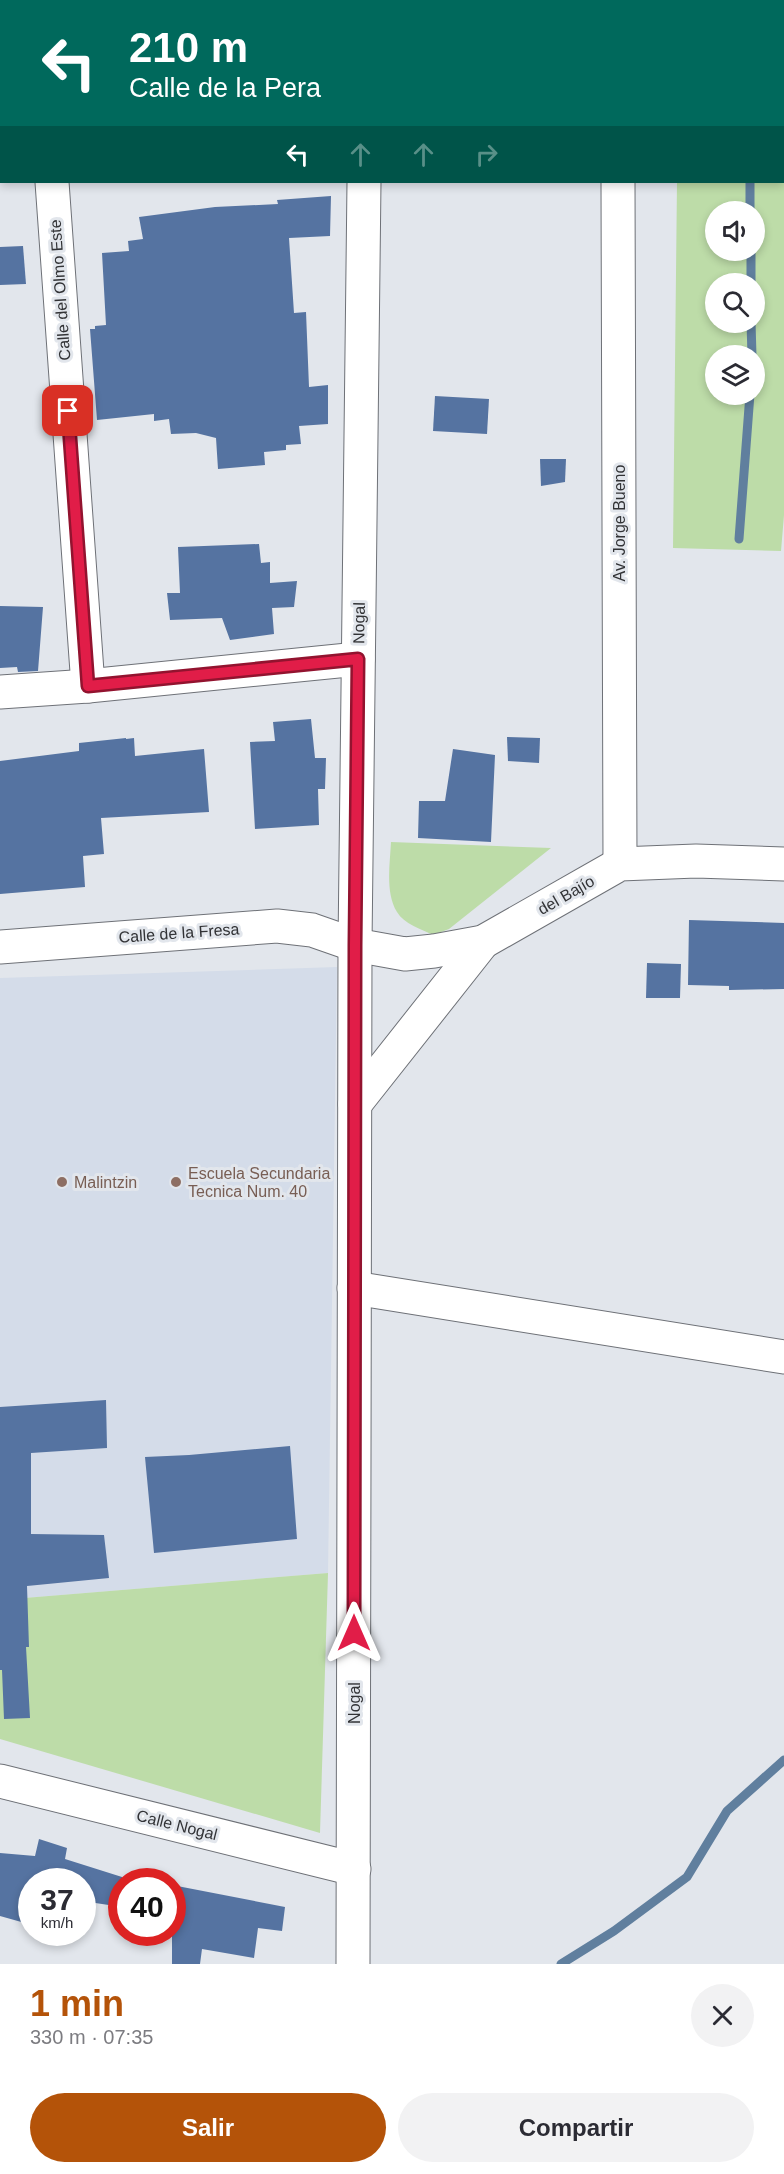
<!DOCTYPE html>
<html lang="es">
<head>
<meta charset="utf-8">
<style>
  :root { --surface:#fff; --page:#f2f2f3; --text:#2b2b33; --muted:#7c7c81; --accent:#b45309 }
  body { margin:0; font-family:Arial,sans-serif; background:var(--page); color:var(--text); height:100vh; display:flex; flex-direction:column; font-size:22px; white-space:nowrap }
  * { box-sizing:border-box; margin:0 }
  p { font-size:20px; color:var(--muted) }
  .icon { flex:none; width:33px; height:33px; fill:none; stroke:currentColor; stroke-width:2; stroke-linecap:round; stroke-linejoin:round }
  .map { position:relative; height:1964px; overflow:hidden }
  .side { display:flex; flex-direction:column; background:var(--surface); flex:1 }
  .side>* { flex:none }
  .top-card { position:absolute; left:0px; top:0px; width:784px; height:183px; box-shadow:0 3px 9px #0003; background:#00695c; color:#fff; overflow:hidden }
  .buttons { position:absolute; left:705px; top:201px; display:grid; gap:12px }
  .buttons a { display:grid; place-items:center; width:60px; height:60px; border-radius:50%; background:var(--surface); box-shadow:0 3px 9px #0003; font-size:30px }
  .speed { position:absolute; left:18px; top:1868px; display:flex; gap:12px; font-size:30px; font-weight:700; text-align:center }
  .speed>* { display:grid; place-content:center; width:78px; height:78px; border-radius:50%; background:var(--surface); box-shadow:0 3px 9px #0003; line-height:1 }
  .speed small { font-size:15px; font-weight:400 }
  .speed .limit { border:9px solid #d22; background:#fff; color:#111 }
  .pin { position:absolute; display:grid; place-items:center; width:51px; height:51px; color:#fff; margin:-26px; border-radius:12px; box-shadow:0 3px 9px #0006 }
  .me { position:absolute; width:66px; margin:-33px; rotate:0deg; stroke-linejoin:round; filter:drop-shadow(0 0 4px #0008) }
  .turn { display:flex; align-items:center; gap:21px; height:126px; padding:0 30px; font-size:27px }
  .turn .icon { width:78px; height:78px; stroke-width:2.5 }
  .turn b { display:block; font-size:42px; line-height:51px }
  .lanes { display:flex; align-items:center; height:57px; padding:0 30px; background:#0003; justify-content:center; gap:30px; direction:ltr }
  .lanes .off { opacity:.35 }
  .round { display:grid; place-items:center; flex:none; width:63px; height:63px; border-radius:32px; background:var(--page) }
  .summary { display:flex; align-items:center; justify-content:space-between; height:102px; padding:0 30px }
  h1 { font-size:36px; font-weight:600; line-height:45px; color:var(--accent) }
  .action { display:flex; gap:12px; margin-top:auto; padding:12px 30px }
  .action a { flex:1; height:69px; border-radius:36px; background:var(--accent); color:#fff; font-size:24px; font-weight:600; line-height:69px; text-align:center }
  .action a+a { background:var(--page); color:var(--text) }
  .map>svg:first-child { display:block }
  .built { fill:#d4dce9 }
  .green { fill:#bddca8; fill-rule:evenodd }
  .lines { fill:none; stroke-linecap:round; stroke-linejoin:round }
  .stream { stroke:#607f9e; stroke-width:9 }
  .building { fill:#5573a1 }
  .minor-casing { stroke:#6e7177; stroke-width:35 }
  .minor { stroke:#fff; stroke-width:33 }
  .route-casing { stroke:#92132f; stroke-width:15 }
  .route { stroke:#e11d48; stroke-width:10 }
  .education-dot { fill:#8d6e63; stroke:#e2e6ec; stroke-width:2 }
  .labels { text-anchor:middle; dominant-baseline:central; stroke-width:6; stroke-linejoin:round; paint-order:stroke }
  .street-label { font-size:16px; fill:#323336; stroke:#e2e6ec }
  .education-label { font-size:16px; fill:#785e54; stroke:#e2e6ec; text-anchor:start }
</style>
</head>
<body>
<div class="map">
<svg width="784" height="1964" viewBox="0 0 784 1964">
  <rect width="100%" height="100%" fill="#e2e6ec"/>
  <polygon class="built" points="337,967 328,1573 0,1600 0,978"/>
  <g class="green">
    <path d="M679,0H784V515L781,551L673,548L677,182H783V2ZM716,212H754V250H716ZM716,284H754V322H716ZM716,356H754V394H716Z"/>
    <path d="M391,842L551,848L449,929L433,935C421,929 404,924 397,912C385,893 390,863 391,842Z"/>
    <polygon points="328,1573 320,1833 0,1739 0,1600"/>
  </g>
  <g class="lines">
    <g class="stream">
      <polyline points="759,2 759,0"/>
      <polyline points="750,182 750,212"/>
      <polyline points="751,250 751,284"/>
      <polyline points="751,322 752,356"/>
      <polyline points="739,539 750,394"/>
      <polyline points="561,1964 614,1931 687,1877 727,1811 784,1760"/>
    </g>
  </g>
  <g class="building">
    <polygon points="331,196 330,236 289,238 294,313 306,312 309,387 328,385 328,424 299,426 301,444 286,445 286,450 264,452 265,465 218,469 216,438 196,433 171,434 169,419 154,421 154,414 97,420 90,329 95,329 95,326 106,325 102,253 129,251 128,241 143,239 139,217 215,207 278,204 277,200"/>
    <polygon points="23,246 26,284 0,285 0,247"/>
    <polygon points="435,396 489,399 487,434 433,431"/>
    <polygon points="540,459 566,459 565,482 541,486"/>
    <polygon points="259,544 261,563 270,562 270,583 297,581 294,607 272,608 274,634 230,640 222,618 170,620 167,593 180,593 178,547"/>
    <polygon points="0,606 43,607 38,671 18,672 17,667 0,668"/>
    <polygon points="311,719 315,758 326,758 325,789 318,789 319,825 255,829 250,742 275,741 273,722"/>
    <polygon points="507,737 540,738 539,763 508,761"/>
    <polygon points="126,738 126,739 134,738 135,756 204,749 209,812 101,818 104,854 83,856 85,887 0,894 0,761 79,751 79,743"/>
    <polygon points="453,749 495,755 491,842 418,838 419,801 445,801"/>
    <polygon points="689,920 784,923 784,989 729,990 729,986 688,985"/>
    <polygon points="647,963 681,964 680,998 646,998"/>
    <polygon points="106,1400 107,1448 31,1453 31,1534 104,1535 109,1578 27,1586 29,1647 26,1647 30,1718 4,1719 2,1670 0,1670 0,1407"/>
    <polygon points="290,1446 297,1539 154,1553 145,1457 189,1455"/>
    <polygon points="39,1839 67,1848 65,1859 122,1877 122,1907 82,1901 82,1881 32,1881 32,1925 0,1916 0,1853 35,1856"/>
    <polygon points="172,1885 285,1907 282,1931 258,1928 254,1958 202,1949 200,1964 172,1964"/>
  </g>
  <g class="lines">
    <g class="minor-casing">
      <g id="minor">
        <polyline points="32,0 32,2"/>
        <polyline points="360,0 360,2"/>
        <polyline points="618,0 618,2"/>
        <polyline points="52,182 88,686"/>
        <polyline points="618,182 620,864"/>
        <polyline points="0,692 88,686 358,659"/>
        <polyline points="0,947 277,926 312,930 355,945 405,954 434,951 483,942 620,864 696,861 784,864"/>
        <polyline points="355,1104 483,942"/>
        <polyline points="354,1288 784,1357"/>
        <polyline points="0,1781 354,1869"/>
        <polyline points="353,1964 355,945 364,182"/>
      </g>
    </g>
    <use href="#minor" class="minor"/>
  </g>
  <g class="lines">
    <g class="route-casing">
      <polyline id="route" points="68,411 88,686 358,659 355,945 354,1633"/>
    </g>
    <use href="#route" class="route"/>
  </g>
  <g class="education-dot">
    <circle cx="62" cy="1182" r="6"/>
    <circle cx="176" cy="1182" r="6"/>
  </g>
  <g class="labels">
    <g class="street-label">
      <text transform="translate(60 290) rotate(-94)">Calle del Olmo Este</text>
      <text transform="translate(619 523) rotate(-90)">Av. Jorge Bueno</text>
      <text transform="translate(359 623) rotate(-89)">Nogal</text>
      <text transform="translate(566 895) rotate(-30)">del Bajío</text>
      <text transform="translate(179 933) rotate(-4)">Calle de la Fresa</text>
      <text transform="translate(354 1703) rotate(-90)">Nogal</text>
      <text transform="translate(177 1825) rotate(14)">Calle Nogal</text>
    </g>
    <g class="education-label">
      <text x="188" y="1173">Escuela Secundaria<tspan x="188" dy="18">Tecnica Num. 40</tspan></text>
      <text x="74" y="1182">Malintzin</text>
    </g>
  </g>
</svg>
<div class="buttons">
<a><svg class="icon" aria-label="sound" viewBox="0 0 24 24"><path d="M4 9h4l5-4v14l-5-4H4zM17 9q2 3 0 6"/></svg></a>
<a><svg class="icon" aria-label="search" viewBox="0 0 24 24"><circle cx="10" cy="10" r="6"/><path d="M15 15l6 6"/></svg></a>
<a><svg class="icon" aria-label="layers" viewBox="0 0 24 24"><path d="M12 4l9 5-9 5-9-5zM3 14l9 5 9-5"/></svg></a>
</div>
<div class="speed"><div>37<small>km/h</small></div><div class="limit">40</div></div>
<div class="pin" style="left:68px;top:411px;background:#d93025"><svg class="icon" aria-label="arrive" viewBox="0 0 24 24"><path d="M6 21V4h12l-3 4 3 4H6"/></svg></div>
<svg class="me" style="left:354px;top:1633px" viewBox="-20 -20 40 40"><path d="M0-17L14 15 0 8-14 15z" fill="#e11d48" stroke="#fff" stroke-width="4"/></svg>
<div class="top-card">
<div class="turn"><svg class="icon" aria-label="left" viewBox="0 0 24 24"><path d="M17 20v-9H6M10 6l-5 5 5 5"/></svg><div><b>210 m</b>Calle de la Pera</div></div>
<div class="lanes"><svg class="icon" aria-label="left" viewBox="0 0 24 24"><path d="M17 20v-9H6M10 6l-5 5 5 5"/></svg><svg class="icon off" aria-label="ahead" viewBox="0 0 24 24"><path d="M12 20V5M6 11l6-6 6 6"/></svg><svg class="icon off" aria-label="ahead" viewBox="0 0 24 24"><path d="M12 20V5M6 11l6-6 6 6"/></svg><svg class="icon off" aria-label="right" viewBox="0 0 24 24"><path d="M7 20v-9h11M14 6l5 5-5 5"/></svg></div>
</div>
</div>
<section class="side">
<div class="summary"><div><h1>1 min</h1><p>330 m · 07:35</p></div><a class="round"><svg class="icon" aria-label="close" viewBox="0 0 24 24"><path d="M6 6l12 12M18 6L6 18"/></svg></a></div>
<div class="action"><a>Salir</a><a>Compartir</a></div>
</section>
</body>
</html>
